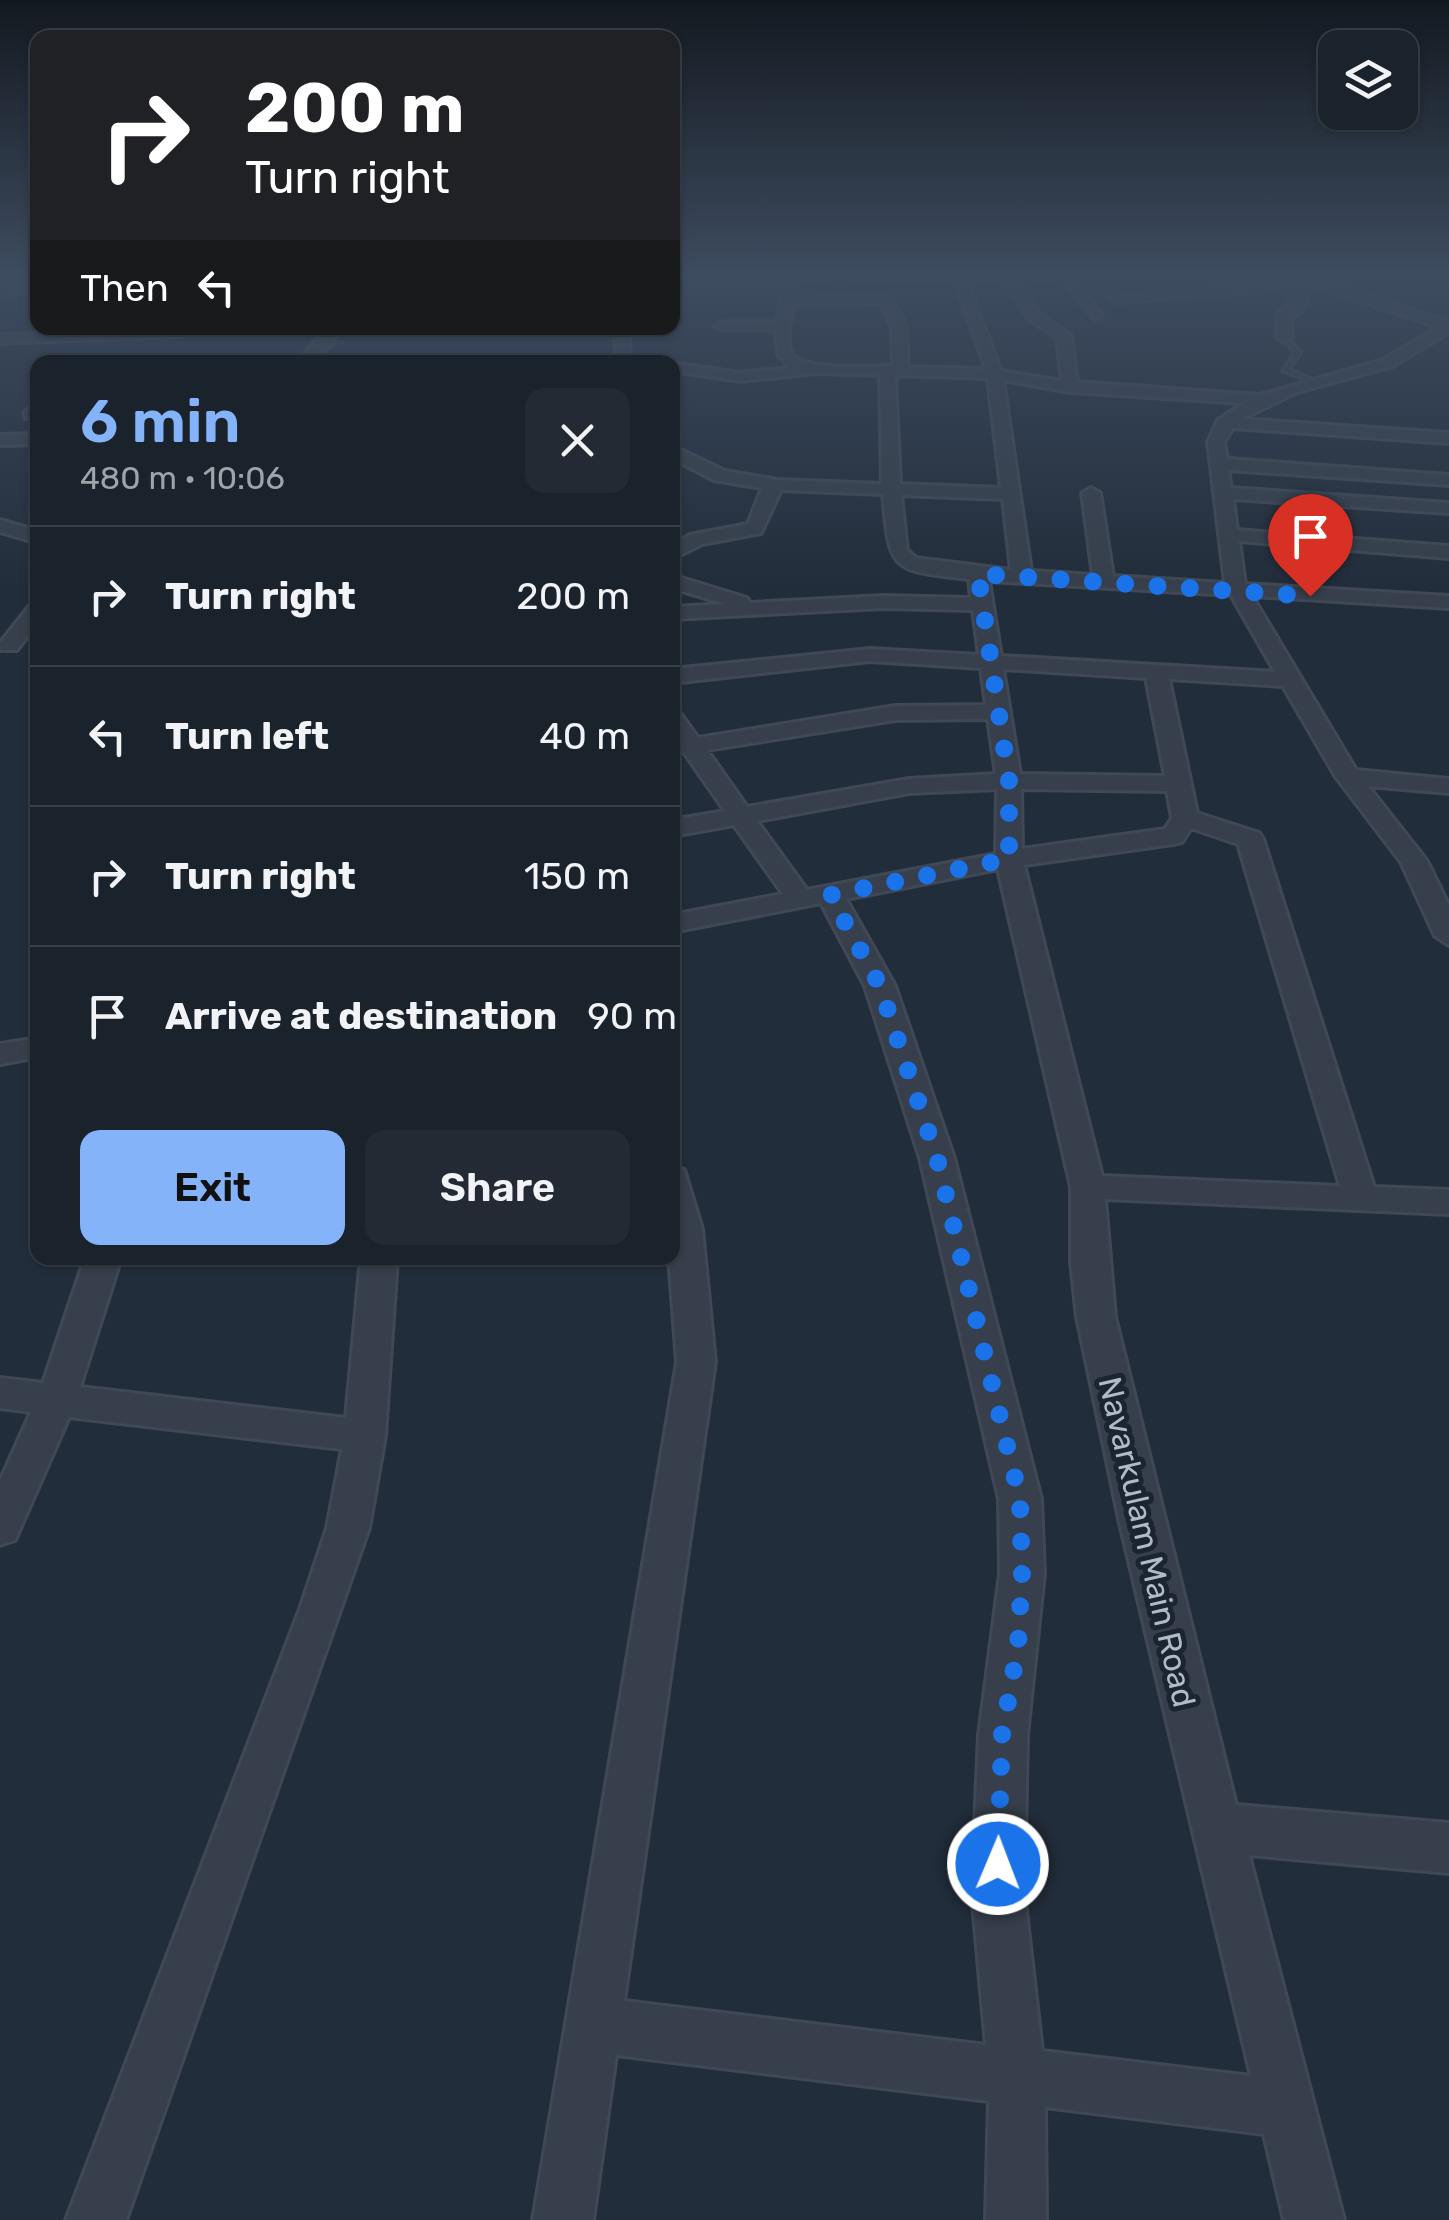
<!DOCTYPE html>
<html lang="en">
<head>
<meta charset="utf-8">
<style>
  :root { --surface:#1a222c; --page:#232a34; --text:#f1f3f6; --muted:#9fa4a9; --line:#383f48; --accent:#84b3f9 }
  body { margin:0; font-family:Rubik,sans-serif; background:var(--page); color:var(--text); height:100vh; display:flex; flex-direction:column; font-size:38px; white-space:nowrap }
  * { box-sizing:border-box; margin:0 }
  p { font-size:32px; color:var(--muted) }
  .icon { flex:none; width:55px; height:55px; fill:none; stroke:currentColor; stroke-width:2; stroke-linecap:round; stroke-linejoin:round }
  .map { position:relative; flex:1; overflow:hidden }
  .side { position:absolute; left:30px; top:355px; width:650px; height:910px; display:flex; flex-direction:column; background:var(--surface); border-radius:20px; box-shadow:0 2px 8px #0004,0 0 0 2px var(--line) }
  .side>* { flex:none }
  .banner { position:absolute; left:30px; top:30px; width:650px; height:305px; border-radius:20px; box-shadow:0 2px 8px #0004,0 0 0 2px var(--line); background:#202124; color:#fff; overflow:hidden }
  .buttons { position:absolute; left:1318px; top:30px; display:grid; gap:20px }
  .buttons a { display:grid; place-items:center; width:100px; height:100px; border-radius:20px; background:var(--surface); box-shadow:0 2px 8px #0004,0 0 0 2px var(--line); font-size:50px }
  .pin { position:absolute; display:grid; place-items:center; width:85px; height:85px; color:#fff; margin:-102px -42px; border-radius:50% 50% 50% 0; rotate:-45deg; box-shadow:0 0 10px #0007 }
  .pin .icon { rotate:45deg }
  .me { position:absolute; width:110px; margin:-55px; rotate:1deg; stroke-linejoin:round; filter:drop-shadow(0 0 8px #0008) }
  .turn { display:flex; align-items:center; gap:35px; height:210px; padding:0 50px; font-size:45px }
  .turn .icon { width:130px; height:130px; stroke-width:2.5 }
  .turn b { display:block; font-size:70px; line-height:85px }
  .then { display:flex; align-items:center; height:95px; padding:0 50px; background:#0003; gap:20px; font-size:38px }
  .round { display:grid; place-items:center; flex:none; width:105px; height:105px; border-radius:20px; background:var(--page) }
  .overview { display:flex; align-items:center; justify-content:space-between; height:170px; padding:0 50px }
  h1 { font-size:60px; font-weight:600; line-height:75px; color:var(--accent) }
  .cta { display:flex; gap:20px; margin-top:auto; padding:20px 50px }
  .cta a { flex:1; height:115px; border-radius:20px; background:var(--accent); color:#111; font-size:40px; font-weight:600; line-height:115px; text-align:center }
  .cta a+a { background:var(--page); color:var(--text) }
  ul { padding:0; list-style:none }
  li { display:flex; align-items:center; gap:30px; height:140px; padding:0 50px; border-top:2px solid var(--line) }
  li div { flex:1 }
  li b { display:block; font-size:38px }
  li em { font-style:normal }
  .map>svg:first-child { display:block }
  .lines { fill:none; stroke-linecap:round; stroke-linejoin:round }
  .lane-casing { stroke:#3f4854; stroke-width:5 }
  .street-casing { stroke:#3f4854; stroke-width:6 }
  .lane { fill:#363f4b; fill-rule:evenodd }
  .street { fill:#363f4b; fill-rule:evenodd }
  .route { stroke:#1a73e8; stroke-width:18; stroke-dasharray:0 32.4 }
  .labels { text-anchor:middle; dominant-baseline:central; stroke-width:10; stroke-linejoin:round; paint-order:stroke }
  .near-street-label { font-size:32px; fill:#b1bac7; stroke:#1b2430 }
</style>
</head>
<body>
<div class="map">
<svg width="1449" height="2220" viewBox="0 0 1449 2220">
  <rect width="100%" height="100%" fill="#222d3b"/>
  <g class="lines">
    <g class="lane-casing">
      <polygon id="lane" points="1282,337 1286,337 1301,352 1289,369 1320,383 1320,385 1283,371 1294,352"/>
    </g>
    <g class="street-casing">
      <g id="street">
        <path d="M781,275H1157L1073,279L1102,315L1095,319L1060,279H1018L1039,313L1071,336L1077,382L1260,395L1383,360L1438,327L1314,286L1296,288L1307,300L1300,313L1292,315L1291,338L1284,342L1277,338L1278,313L1293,300L1283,290L1115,302L1108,298L1298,280L1289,275C1338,275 1398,310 1449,321V332L1393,366L1297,392L1242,419L1449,433V443L1233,428L1224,442L1227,459L1449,475V485L1228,470L1231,488L1449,503V513L1233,499L1237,530L1449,546V558L1239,541L1245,584L1449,596V608L1252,596L1356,770L1449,779V793L1368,786L1427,861L1449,906V945L1435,936L1401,862L1336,777L1283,686L1169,679L1197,813L1259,833L1263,839L1374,1187L1449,1190V1214L1105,1199L1115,1317L1236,1805L1449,1823V1873L1249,1855L1344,2220H1284L1264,2134L1045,2107L1046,2220H986L989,2101L616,2055L593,2220H533L677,1362L669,1258H672V1167L684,1170L702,1229L715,1362L624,2001L986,2045L972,1893L979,1735L1000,1574L999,1499L920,1158L865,986L821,903L672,932V915L783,894L734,825L672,836V820L725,811L672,735V711L680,713L698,738L895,706L986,705L981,668L870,661L672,683V669L870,649L979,655L973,610L883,608L672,619V607L726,604L672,588V575L747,598L750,603L883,596L971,598L969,579C890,570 890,572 883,494L781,490L761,533L702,544L672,559V545L690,535L748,524L762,488L714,480L672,458V446L725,471L778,480L882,484L880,375L817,373L740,381L672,371V363L740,373L790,368L778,355L776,330H722L715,326L722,322H777L782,292L672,291V283L781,284ZM954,280L986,369L908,367L906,326L891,296L795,297L794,281ZM966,280H1005L1029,319L1057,338L1062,381L1001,371ZM881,303L892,326L893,366C873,366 801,371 792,353C784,339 792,319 794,305ZM895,375L988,378L1001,488L900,484ZM1003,380L1070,392L1244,403L1218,420L1208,442L1225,583L1113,576L1100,493L1091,488L1082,493L1093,575L1031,571ZM901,495L1003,499L1011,570L916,558L907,550ZM989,581L1231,595L1275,672L1001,656ZM1003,669L1146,678L1165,776L1020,774ZM988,719L996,774L909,779L747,807L707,750L895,720ZM997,789L996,854L807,890L757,821L909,793ZM1021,789L1167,791L1172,818L1165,829L1022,849ZM1191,828L1238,844L1340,1186L1102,1176L1024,865L1173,844L1182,842ZM998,869L1071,1187V1262L1077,1317L1119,1519L1251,2076L1042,2051L1024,1893L1027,1735L1044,1574L1041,1499L954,1158L895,986L846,899Z"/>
        <polygon points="38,283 38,291 0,295 0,287"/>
        <polygon points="326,328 340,328 332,344 313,362 298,362"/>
        <polygon points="615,328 629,328 630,362 616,362"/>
        <polygon points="176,329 181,336 0,343 0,335"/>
        <polygon points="38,401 38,417 25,418 25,412"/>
        <polygon points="38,434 38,444 0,445 0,435"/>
        <polygon points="0,520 38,531 38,543 0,532"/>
        <polygon points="38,602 38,622 17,650 1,650 0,643 31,604"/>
        <polygon points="38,1038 38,1057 0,1064 0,1044"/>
        <polygon points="85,1258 121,1258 80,1387 346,1418 361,1258 397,1258 385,1436 369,1528 126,2220 66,2220 300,1609 327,1528 342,1449 69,1417 15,1540 0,1545 0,1481 31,1412 0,1408 0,1378 43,1383"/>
      </g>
    </g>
    <use href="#lane" class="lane"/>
    <use href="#street" class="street"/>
  </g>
  <linearGradient id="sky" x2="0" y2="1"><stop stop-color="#131920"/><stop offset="0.47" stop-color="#3e4c60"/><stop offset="1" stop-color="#3e4c60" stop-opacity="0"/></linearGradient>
  <rect width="1449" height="586" fill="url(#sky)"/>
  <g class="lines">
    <polyline class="route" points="998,1864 1002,1735 1018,1646 1022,1574 1020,1499 937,1158 880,986 830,895 1009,859 1009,781 978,574 1310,596"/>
  </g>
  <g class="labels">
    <g class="near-street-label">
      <text transform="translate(1147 1542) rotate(77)">Navarkulam Main Road</text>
    </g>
  </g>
</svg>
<div class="buttons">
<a><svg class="icon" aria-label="layers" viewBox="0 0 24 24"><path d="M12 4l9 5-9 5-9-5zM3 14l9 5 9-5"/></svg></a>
</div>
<div class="pin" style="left:1310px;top:596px;background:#d93025"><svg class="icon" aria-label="arrive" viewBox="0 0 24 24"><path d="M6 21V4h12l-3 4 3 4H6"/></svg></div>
<svg class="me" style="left:998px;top:1864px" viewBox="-20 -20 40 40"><circle r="17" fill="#1a73e8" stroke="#fff" stroke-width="3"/><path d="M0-11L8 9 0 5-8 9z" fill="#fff"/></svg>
<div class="banner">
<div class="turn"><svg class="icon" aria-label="right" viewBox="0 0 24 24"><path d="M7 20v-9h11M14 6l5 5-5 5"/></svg><div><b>200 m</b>Turn right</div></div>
<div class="then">Then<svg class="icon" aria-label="left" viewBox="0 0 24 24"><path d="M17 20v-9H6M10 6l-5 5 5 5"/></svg></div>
</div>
<section class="side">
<div class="overview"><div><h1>6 min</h1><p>480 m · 10:06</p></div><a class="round"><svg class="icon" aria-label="close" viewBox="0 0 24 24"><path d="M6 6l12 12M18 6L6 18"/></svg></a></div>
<ul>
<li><svg class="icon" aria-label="right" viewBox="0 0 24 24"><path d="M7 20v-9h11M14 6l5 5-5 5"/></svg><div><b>Turn right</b></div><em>200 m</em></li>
<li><svg class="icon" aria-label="left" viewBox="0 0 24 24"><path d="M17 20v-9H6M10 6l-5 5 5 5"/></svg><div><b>Turn left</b></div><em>40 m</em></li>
<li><svg class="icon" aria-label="right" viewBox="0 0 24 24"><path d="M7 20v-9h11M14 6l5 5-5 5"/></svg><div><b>Turn right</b></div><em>150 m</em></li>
<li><svg class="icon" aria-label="arrive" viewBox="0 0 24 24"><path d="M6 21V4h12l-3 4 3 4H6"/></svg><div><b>Arrive at destination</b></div><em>90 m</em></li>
</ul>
<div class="cta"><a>Exit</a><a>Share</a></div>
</section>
</div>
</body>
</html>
